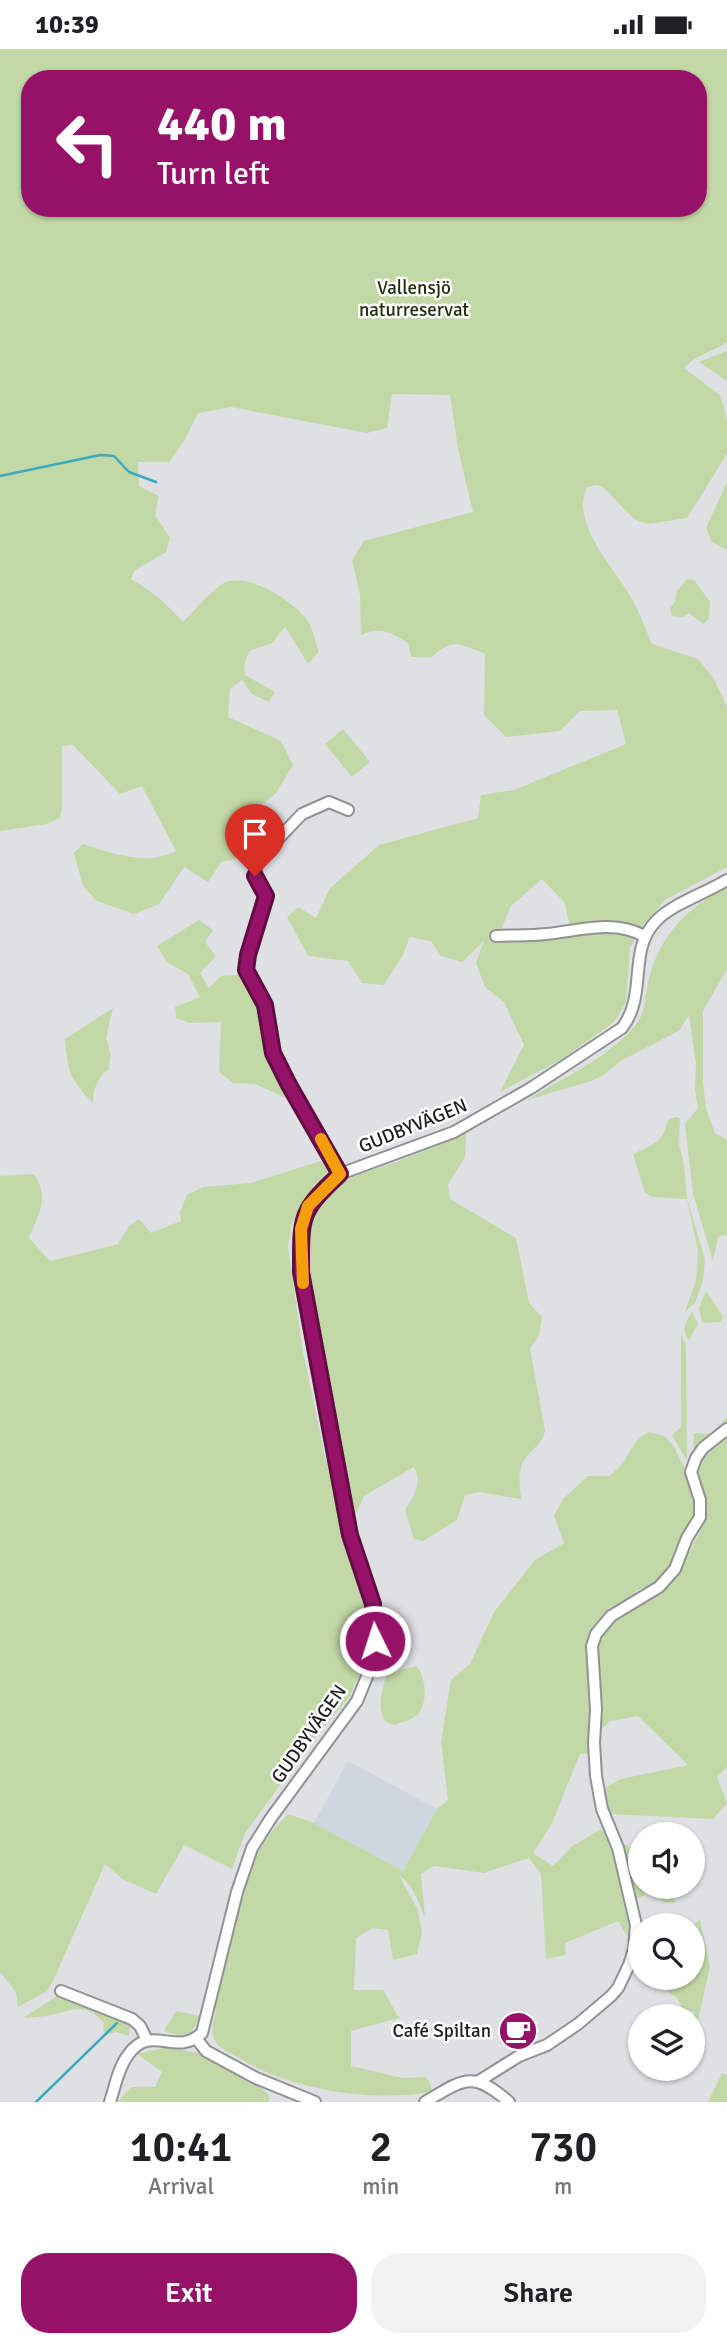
<!DOCTYPE html>
<html lang="en">
<head>
<meta charset="utf-8">
<style>
  :root { --surface:#fff; --page:#f2f2f2; --text:#202124; --muted:#757577; --accent:#961269 }
  body { margin:0; font-family:Signika,sans-serif; background:var(--page); color:var(--text); height:100vh; display:flex; flex-direction:column; font-size:26px; white-space:nowrap }
  * { box-sizing:border-box; margin:0 }
  p { font-size:23px; color:var(--muted) }
  .icon { flex:none; width:38px; height:38px; fill:none; stroke:currentColor; stroke-width:2; stroke-linecap:round; stroke-linejoin:round }
  .map { position:relative; height:2053px; overflow:hidden }
  .details { display:flex; flex-direction:column; background:var(--surface); flex:1 }
  .details>* { flex:none }
  .top-card { position:absolute; left:21px; top:21px; width:686px; height:147px; border-radius:28px; box-shadow:0 2px 5px #0004; background:#961269; color:#fff; overflow:hidden }
  .controls { position:absolute; left:628px; top:1773px; display:grid; gap:14px }
  .controls a { display:grid; place-items:center; width:77px; height:77px; border-radius:50%; background:var(--surface); box-shadow:0 2px 5px #0004; font-size:35px }
  .pin { position:absolute; display:grid; place-items:center; width:60px; height:60px; color:#fff; margin:-72px -30px; border-radius:50% 50% 50% 0; rotate:-45deg; box-shadow:0 0 7px #0007 }
  .pin .icon { rotate:45deg }
  .me { position:absolute; width:77px; margin:-38px; rotate:356deg; stroke-linejoin:round; filter:drop-shadow(0 0 5px #0008) }
  .turn { display:flex; align-items:center; gap:24px; height:147px; padding:0 21px; font-size:32px }
  .turn .icon { width:91px; height:91px; stroke-width:2.5 }
  .turn b { display:block; font-size:49px; line-height:60px }
  .eta { display:flex; justify-content:space-evenly; align-items:center; height:119px; text-align:center }
  .eta b { font-size:42px; font-weight:600; line-height:49px }
  .cta { display:flex; gap:14px; margin-top:auto; padding:14px 21px }
  .cta a { flex:1; height:80px; border-radius:28px; background:var(--accent); color:#fff; font-size:28px; font-weight:600; line-height:80px; text-align:center }
  .cta a+a { background:var(--page); color:var(--text) }
  .status { display:flex; justify-content:space-between; align-items:center; height:49px; padding:0 35px; background:var(--surface); direction:ltr }
  .status svg { height:19px; fill:currentColor }
  .map>svg:first-child { display:block }
  .built { fill:#ced6df }
  .green { fill:#c3d8a7; fill-rule:evenodd }
  .lines { fill:none; stroke-linecap:round; stroke-linejoin:round }
  .stream { stroke:#3aaabd; stroke-width:2.5 }
  .minor-casing { stroke:#909295; stroke-width:14 }
  .minor { stroke:#fff; stroke-width:10 }
  .route-casing { stroke:#620c44; stroke-width:18 }
  .route { stroke:#961269; stroke-width:12 }
  .slow { stroke:#f59e0b; stroke-width:12 }
  .labels { text-anchor:middle; dominant-baseline:central; stroke-width:5; stroke-linejoin:round; paint-order:stroke }
  .park-label { font-size:19px; fill:#232e0f; stroke:#fff }
  .street-label { font-size:19px; fill:#1c1d1e; stroke:#fff }
  .poi-label { font-size:19px; fill:#1c1d1e; stroke:#fff; text-anchor:end }
</style>
</head>
<body>
<div class="status"><b>10:39</b><svg viewBox="0 0 49 12"><path d="M0 12V9h3v3zM5 12V6h3v6zM10 12V3h3v9zM15 12V0h3v12zM26 1h20v11H26zM47 4h2v5h-2z"/></svg></div>
<div class="map">
<svg width="727" height="2053" viewBox="0 0 727 2053">
  <rect width="100%" height="100%" fill="#dee0e3"/>
  <polygon class="built" points="348,1712 437,1760 403,1822 314,1774"/>
  <g class="green">
    <path d="M0,0H727V294L694,310L684,319L721,347L727,372V405L687,469L648,475L634,470L603,438L597,436L587,438C570,472 612,517 629,545C638,560 645,578 652,595L698,610L714,630L727,658V818L665,851L643,876L630,899L626,953L614,973L562,1010L500,1043L524,996L504,953L485,938L476,914L484,892L462,913L441,907L431,892L409,888C406,906 393,920 384,936L362,934L348,912L308,907L287,868L298,858L316,869L330,839L379,796L478,769L481,746L514,741L626,695L617,661L580,662L560,682L506,688L484,666L485,605C461,595 452,588 432,608H411L408,594C391,583 380,577 361,586L360,546L352,511L364,492L473,463L458,400L450,346L392,345L387,379L367,384L231,358L198,364L184,392L169,413H138L139,437L159,447L155,466L170,489L166,503L135,521L131,530C152,542 167,555 183,573C195,561 208,545 222,535C245,520 295,553 308,572C313,580 315,594 319,603L308,615L285,578L272,594L249,602L244,618L245,626L275,643L269,653L252,645L242,631L230,640L228,668L281,692L293,716L276,744L231,781L242,801L240,809L221,813L208,833L184,818L159,855L134,865L97,852L83,837L74,804L83,795C113,805 147,817 176,802L142,737L120,745L73,696L62,697V760L60,769L46,775L0,782ZM30,30H698V159H30ZM542,830L565,854L571,885L497,890L511,857Z"/>
    <polygon points="727,302 727,332 699,313"/>
    <polygon points="727,433 727,501 712,493 706,479"/>
    <polygon points="687,530 694,531 710,553 709,570 703,575 689,564 682,568 672,567 670,559 675,553 677,542"/>
    <polygon points="343,680 370,713 352,728 325,695"/>
    <path d="M727,837V920L703,962V1033L706,1060L715,1084L727,1091V1186L718,1188L713,1212L693,1145L685,1075L698,1059L695,1041L696,1015L689,966L679,982L622,1011L602,1027L591,1032L527,1051C563,1029 606,1010 634,978C646,964 643,955 647,939C657,888 684,862 727,837Z"/>
    <polygon points="199,871 213,881 205,893 216,907 200,924 209,939 221,927 239,926 247,929 262,955 266,991 295,1053 255,1035 233,1034 219,1023 221,973 189,974 176,969 175,958 200,948 188,925 167,913 157,897"/>
    <path d="M113,959L106,989L111,1005L109,1020C98,1027 93,1040 93,1054C69,1029 68,1023 65,990Z"/>
    <path d="M675,1068L680,1069L679,1095L684,1116L687,1149L705,1211L703,1232L695,1254L685,1263L696,1231L698,1202L687,1150L653,1148L645,1144L633,1105C650,1097 665,1093 667,1072Z"/>
    <path d="M466,1084L465,1108L448,1135L450,1150L516,1189L529,1254L542,1268L539,1287L530,1299L545,1382C542,1396 532,1399 525,1410C517,1420 520,1438 521,1450L478,1443L465,1446L457,1471L423,1492L414,1490L405,1461C414,1447 423,1434 414,1418L364,1447L354,1468L343,1422L309,1239C306,1202 307,1152 345,1132C360,1124 380,1119 396,1113C420,1104 443,1094 466,1084Z"/>
    <path d="M327,1110L328,1122L324,1129L304,1151L292,1174L288,1197L303,1303L325,1407L351,1508L365,1553L368,1591L361,1621L350,1647L313,1691L245,1784L232,1820L184,1796L156,1845L122,1830L105,1815L52,1934L47,1942L18,1958L16,1943L0,1923V1127L34,1125C50,1150 39,1163 29,1189L50,1212L118,1195L129,1177L139,1170L151,1184L181,1172L180,1163L187,1146L203,1138L251,1134Z"/>
    <polygon points="706,1242 723,1267 721,1273 702,1274 699,1259"/>
    <path d="M692,1263L698,1275L689,1291C681,1281 685,1274 692,1263Z"/>
    <polygon points="681,1286 686,1296 687,1412 672,1386 681,1378"/>
    <polygon points="727,1368 727,1718 717,1728 727,1754 713,1770 609,1765 605,1739 621,1730 688,1716 638,1667 610,1672 599,1683 596,1595 604,1580 617,1568 669,1537 680,1521 699,1485 704,1468 703,1452 693,1405 694,1384 711,1385"/>
    <path d="M649,1383L664,1387L673,1396L687,1424L690,1438L696,1452L695,1468L672,1517L661,1533L636,1542L632,1549L602,1570L590,1588L589,1705H580L552,1774L533,1804L553,1817L571,1798L601,1780L615,1798L632,1869L629,1890L618,1872L565,1894L566,1906L546,1910L541,1825L529,1809L484,1824L434,1817L421,1825L425,1869C419,1855 413,1834 399,1827L417,1859L422,1883L417,1905L393,1911L388,1881L373,1879L356,1889L354,1941H383L399,1969L351,1982V2017L403,2029L425,2028L430,2033L432,2043C372,2053 294,2042 241,2010C231,2004 216,1999 213,1987C211,1981 214,1972 215,1966C221,1917 237,1846 259,1802C265,1789 278,1776 288,1765L314,1774L403,1822L437,1760L448,1751L441,1693L451,1631L470,1615L494,1563L535,1511L564,1494L554,1467L563,1450L588,1427H610C615,1421 623,1416 626,1409C634,1397 635,1390 649,1383Z"/>
    <path d="M416,1617C426,1626 428,1653 419,1664C413,1671 402,1673 394,1676L385,1672C377,1656 382,1644 386,1627L392,1623Z"/>
    <polygon points="622,1795 640,1800 640,1838 666,1838 676,1854 664,1853 649,1840 641,1849 634,1849"/>
    <polygon points="700,1871 710,1918 696,1980 693,1976 695,1963 683,1960 677,1949 665,1941 673,1929 693,1928 693,1876"/>
    <path d="M57,1947L66,1948L122,1972L130,1978L129,1987L116,1983L109,1985L103,1982L104,1974C86,1954 74,1960 51,1966C42,1968 32,1968 23,1969Z"/>
    <path d="M176,1962L200,1967C194,1987 183,1989 164,1982Z"/>
    <polygon points="168,1998 203,2005 255,2034 269,2046 269,2053 117,2053 132,2038 155,2038 162,2023 137,2005"/>
    <polygon points="722,2024 727,2026 727,2053 708,2053"/>
  </g>
  <g class="lines">
    <g class="stream">
      <polyline points="0,427 100,406 114,407 129,423 156,433"/>
      <polyline points="36,2053 117,1974"/>
    </g>
    <g class="minor-casing">
      <g id="minor">
        <path d="M496,887C513,886 530,887 546,885C579,882 613,870 644,887"/>
        <polyline points="340,1125 289,1036 273,1004 265,956 246,921 246,915 266,847 255,827 257,812 302,765 329,753 348,761"/>
        <polyline points="61,1942 132,1970 140,1977 147,1991"/>
        <polyline points="196,1989 206,2002 256,2029 315,2053"/>
        <polyline points="479,2032 519,2007 547,1996 578,1975 611,1947 618,1939 629,1916 634,1900 636,1876 618,1799 602,1760 596,1727 594,1694 596,1660 592,1597 596,1585 611,1567 659,1538 675,1520 687,1489 700,1468 700,1451 691,1423 696,1409 703,1399 727,1380"/>
        <path d="M110,2053C115,2038 118,2019 128,2006C151,1973 175,2009 202,1984L237,1843L252,1799L271,1769L357,1652L368,1625L375,1592L373,1555L350,1486L301,1223V1180L308,1157L340,1125L454,1083L531,1039L622,979C648,945 627,902 656,872C672,855 706,844 727,831"/>
        <path d="M425,2053C464,2030 472,2021 509,2053"/>
      </g>
    </g>
    <use href="#minor" class="minor"/>
  </g>
  <g class="lines">
    <g class="route-casing">
      <path id="route" d="M255,827L266,847L248,906L246,921L265,956L273,1004L289,1036L340,1125C299,1163 301,1168 301,1223L350,1486L373,1555L375,1592"/>
    </g>
    <use href="#route" class="route"/>
    <polyline class="slow" points="303,1234 301,1180 308,1157 340,1125 321,1090"/>
  </g>
  <defs>
    <g id="cafe-disc" transform="scale(2.0125)"><circle r="9.5" fill="#961269" stroke="#fff"/><path d="M-5.5-4.5H6V0H3Q3 3.5 0 3.5H-2.5Q-5.5 3.5-5.5 0ZM3-3.2v2h1.7v-2ZM-6 4.5H4V6H-6Z" fill="#fff"/></g>
  </defs>
  <g fill-rule="evenodd">
    <use href="#cafe-disc" x="518" y="1982"/>
  </g>
  <g class="labels">
    <g class="park-label">
      <text x="414" y="239">Vallensjö<tspan x="414" dy="22">naturreservat</tspan></text>
    </g>
    <g class="street-label">
      <text transform="translate(413 1077) rotate(-22)">GUDBYVÄGEN</text>
      <text transform="translate(309 1685) rotate(-55)">GUDBYVÄGEN</text>
    </g>
    <g class="poi-label">
      <text x="491" y="1982">Café Spiltan</text>
    </g>
  </g>
</svg>
<div class="controls">
<a><svg class="icon" aria-label="sound" viewBox="0 0 24 24"><path d="M4 9h4l5-4v14l-5-4H4zM17 9q2 3 0 6"/></svg></a>
<a><svg class="icon" aria-label="search" viewBox="0 0 24 24"><circle cx="10" cy="10" r="6"/><path d="M15 15l6 6"/></svg></a>
<a><svg class="icon" aria-label="layers" viewBox="0 0 24 24"><path d="M12 4l9 5-9 5-9-5zM3 14l9 5 9-5"/></svg></a>
</div>
<div class="pin" style="left:255px;top:827px;background:#d93025"><svg class="icon" aria-label="arrive" viewBox="0 0 24 24"><path d="M6 21V4h12l-3 4 3 4H6"/></svg></div>
<svg class="me" style="left:375px;top:1592px" viewBox="-20 -20 40 40"><circle r="17" fill="#961269" stroke="#fff" stroke-width="3"/><path d="M0-11L8 9 0 5-8 9z" fill="#fff"/></svg>
<div class="top-card">
<div class="turn"><svg class="icon" aria-label="left" viewBox="0 0 24 24"><path d="M17 20v-9H6M10 6l-5 5 5 5"/></svg><div><b>440 m</b>Turn left</div></div>
</div>
</div>
<section class="details">
<div class="eta">
<div><b>10:41</b><p>Arrival</p></div>
<div><b>2</b><p>min</p></div>
<div><b>730</b><p>m</p></div>
</div>
<div class="cta"><a>Exit</a><a>Share</a></div>
</section>
</body>
</html>
